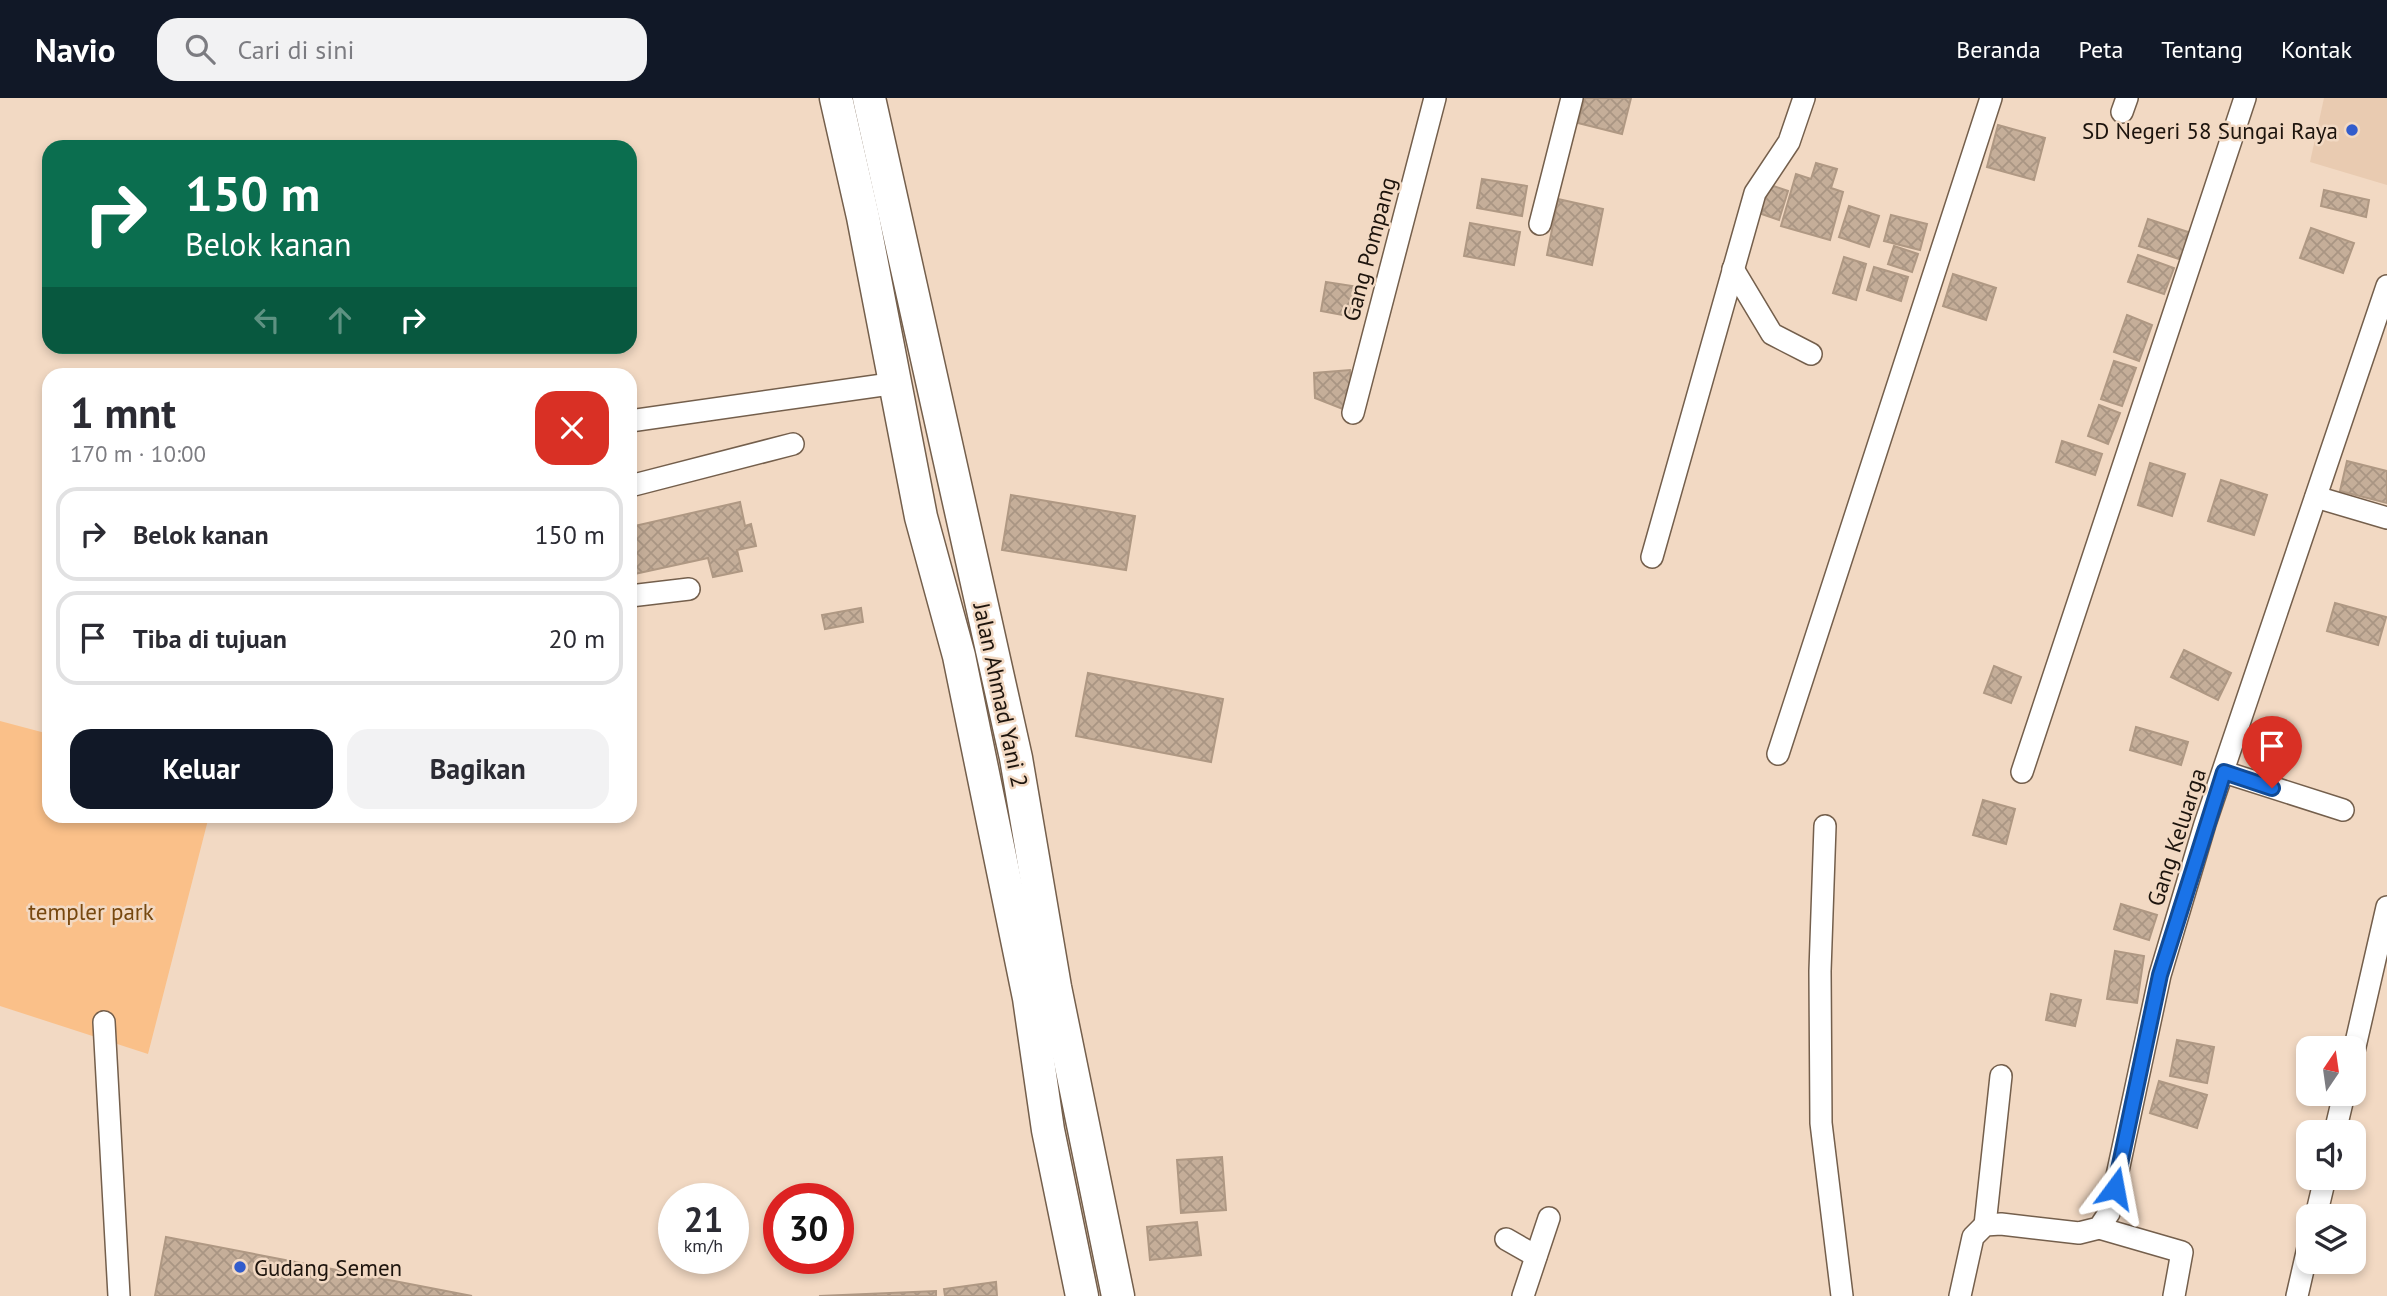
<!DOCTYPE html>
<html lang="id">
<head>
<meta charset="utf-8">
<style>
  :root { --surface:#fff; --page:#f2f2f3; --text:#2b2b33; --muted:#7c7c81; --line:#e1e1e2; --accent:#111827 }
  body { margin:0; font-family:"PT Sans",sans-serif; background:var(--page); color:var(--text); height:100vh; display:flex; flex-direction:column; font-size:26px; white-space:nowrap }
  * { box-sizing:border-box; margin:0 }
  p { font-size:23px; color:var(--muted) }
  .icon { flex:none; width:38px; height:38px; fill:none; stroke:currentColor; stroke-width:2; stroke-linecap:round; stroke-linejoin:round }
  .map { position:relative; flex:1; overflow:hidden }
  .panel { position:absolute; left:42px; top:270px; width:595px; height:455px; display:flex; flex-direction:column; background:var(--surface); border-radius:21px; box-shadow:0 4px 10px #0003 }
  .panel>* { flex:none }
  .guide { position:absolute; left:42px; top:42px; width:595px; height:214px; border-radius:21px; box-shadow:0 4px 10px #0003; background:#0b6e4f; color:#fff; overflow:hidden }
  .needle { width:46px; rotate:13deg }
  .fabs { position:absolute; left:2296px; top:938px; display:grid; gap:14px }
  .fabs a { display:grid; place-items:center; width:70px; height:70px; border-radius:14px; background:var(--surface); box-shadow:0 4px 10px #0003; font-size:35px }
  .speed { position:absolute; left:658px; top:1085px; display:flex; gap:14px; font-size:35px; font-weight:700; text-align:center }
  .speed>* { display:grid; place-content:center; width:91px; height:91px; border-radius:50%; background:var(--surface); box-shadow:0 4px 10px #0003; line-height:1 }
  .speed small { font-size:18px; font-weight:400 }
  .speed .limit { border:10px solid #d22; background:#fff; color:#111 }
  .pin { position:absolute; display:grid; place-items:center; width:60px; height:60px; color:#fff; margin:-72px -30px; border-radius:50% 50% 50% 0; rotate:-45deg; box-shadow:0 0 7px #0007 }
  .pin .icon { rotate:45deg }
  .me { position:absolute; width:77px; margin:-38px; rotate:13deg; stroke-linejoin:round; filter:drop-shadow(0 0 5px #0008) }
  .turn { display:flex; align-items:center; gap:24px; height:147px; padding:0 28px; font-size:32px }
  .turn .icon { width:91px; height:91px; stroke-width:2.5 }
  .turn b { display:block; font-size:49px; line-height:60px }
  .lanes { display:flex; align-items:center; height:66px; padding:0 28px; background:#0003; justify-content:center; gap:35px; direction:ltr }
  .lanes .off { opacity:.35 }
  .round { display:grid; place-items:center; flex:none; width:74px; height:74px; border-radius:21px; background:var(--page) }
  .overview { display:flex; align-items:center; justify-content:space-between; height:119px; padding:0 28px }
  h1 { font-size:42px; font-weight:600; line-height:52px }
  .primary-button { display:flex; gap:14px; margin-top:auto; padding:14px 28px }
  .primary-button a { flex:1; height:80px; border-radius:21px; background:var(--accent); color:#fff; font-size:28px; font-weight:600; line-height:80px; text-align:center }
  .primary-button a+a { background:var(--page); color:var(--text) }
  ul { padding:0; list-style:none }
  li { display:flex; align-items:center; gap:21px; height:94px; margin:0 14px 10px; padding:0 14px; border:4px solid var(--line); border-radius:21px }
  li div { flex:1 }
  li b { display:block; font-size:26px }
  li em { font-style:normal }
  header { display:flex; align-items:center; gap:42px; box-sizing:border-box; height:98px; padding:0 35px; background:var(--accent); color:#fff }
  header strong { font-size:33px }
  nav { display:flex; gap:38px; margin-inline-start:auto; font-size:24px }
  .search { width:490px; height:63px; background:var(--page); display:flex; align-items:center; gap:18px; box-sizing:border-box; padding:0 24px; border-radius:21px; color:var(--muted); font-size:26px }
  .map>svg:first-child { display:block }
  .built { fill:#e9cbb1 }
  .green { fill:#fac089 }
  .building { fill:url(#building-cross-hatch); stroke:#af9883; stroke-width:2 }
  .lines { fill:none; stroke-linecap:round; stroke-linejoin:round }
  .minor-casing { stroke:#745f4c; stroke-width:24 }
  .highway-casing { stroke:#745f4c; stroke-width:35 }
  .minor { stroke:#fff; stroke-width:21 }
  .highway { stroke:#fff; stroke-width:32 }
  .route-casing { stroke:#114b97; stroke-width:18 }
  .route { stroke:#1a73e8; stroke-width:12 }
  .poi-dot { fill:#325ccc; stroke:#f2d9c3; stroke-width:2.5 }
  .labels { text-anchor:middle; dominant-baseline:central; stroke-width:5; stroke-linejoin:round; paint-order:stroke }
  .poi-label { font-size:23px; fill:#1d140d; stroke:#f2d9c3; text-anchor:end }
  .street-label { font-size:23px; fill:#1d140d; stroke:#f2d9c3 }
  .park-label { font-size:23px; fill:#77480f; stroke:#f2d9c3 }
</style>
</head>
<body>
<header>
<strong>Navio</strong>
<div class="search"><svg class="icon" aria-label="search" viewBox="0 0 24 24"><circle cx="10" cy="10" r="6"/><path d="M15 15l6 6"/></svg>Cari di sini</div>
<nav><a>Beranda</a><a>Peta</a><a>Tentang</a><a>Kontak</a></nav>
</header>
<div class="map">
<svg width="2387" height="1198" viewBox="0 0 2387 1198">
  <defs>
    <pattern id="building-cross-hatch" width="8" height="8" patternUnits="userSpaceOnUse" patternTransform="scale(1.75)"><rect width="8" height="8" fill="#c5ae99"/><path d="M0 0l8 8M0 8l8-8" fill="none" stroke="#a99583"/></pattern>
  </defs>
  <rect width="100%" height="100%" fill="#f2d9c3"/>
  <polygon class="built" points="2324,0 2387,0 2387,87 2310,64"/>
  <polygon class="green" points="0,623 49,636 49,718 209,718 148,956 0,908"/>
  <g class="building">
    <polygon points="1585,0 1631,0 1622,36 1578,25"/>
    <polygon points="1998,27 2045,40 2034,82 1987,69"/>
    <polygon points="1816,65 1837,71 1831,90 1843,94 1830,142 1781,128 1796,76 1811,81"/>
    <polygon points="1482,81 1527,88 1522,118 1477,110"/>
    <polygon points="1765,85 1788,93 1779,122 1756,114"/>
    <polygon points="2324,92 2369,102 2366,119 2321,108"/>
    <polygon points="1558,101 1603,111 1592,167 1547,157"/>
    <polygon points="1849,108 1879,118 1869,149 1839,139"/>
    <polygon points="1891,117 1927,126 1920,152 1884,143"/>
    <polygon points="2148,121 2191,135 2182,162 2139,148"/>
    <polygon points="1470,125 1520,134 1514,167 1464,158"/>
    <polygon points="2311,130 2354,145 2343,175 2300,160"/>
    <polygon points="1894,148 1918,156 1912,174 1888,166"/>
    <polygon points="2138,157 2174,170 2164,196 2128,184"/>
    <polygon points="1844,159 1866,166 1856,202 1833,195"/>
    <polygon points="1874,169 1908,179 1901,203 1867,192"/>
    <polygon points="1953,176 1996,190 1986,222 1943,208"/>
    <polygon points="1326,184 1359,189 1354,219 1321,213"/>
    <polygon points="2127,217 2152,227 2139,263 2114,254"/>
    <polygon points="2114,263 2136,270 2122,308 2101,301"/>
    <polygon points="1350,272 1353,315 1315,300 1314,275"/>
    <polygon points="2099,307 2120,315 2108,346 2088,338"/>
    <polygon points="2062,343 2102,356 2095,377 2056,364"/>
    <polygon points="2347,363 2387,373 2387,405 2340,393"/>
    <polygon points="2150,365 2185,376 2172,418 2138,407"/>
    <polygon points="2221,382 2267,397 2254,437 2208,423"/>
    <polygon points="1011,397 1135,418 1126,472 1002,452"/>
    <polygon points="740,404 745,428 751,426 756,448 737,452 742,473 713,479 708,460 630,477 630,429"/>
    <polygon points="2335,505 2386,519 2378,547 2327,533"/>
    <polygon points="861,510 863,524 825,531 822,517"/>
    <polygon points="2184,552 2231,575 2218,602 2171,579"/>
    <polygon points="1994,568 2021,579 2011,605 1984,595"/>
    <polygon points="1088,575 1223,601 1211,664 1076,638"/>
    <polygon points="2136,629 2188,644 2181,667 2130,652"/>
    <polygon points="1983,702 2015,711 2006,746 1973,737"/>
    <polygon points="2121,806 2157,817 2149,842 2114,831"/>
    <polygon points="2115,853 2144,858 2137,905 2107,901"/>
    <polygon points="2051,896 2081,902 2075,928 2046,922"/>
    <polygon points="2177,942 2214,949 2207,985 2170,978"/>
    <polygon points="2159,983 2207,997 2197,1030 2150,1015"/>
    <polygon points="1222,1059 1226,1112 1181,1115 1177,1062"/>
    <polygon points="1197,1124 1201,1157 1150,1162 1147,1129"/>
    <polygon points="166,1139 472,1198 155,1198"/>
    <polygon points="996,1184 997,1198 945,1198 944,1191"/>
    <polygon points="936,1193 936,1198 819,1198"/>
  </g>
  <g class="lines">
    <g class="minor-casing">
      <g id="minor">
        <polyline points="2122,14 2127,0"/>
        <polyline points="1540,126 1572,0"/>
        <polyline points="1733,171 1772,236 1811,256"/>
        <polyline points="1353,315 1435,0"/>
        <polyline points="630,323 897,285"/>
        <polyline points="630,388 793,346"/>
        <polyline points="2316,399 2387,420"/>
        <polyline points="1652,459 1755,95 1789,44 1804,0"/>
        <polyline points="630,498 689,491"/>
        <polyline points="1778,656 1991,0"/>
        <polyline points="2022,674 2245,0"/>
        <polyline points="2224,674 2343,712"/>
        <polyline points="1825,728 1820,873 1821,1025 1842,1198"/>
        <polyline points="104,924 119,1198"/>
        <polyline points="2354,953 2387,809"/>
        <polyline points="2335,1034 2344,996"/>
        <polyline points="2316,1118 2325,1080"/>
        <polyline points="1985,1127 2001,978"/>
        <polyline points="2099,1130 2182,1154 2174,1198"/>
        <polyline points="1506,1141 1536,1158"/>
        <polyline points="1523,1198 1549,1120"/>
        <polyline points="1960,1198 1973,1139 1985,1127 2001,1126 2079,1135 2099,1130 2109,1115 2160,877 2205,726 2387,188"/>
        <polyline points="2297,1198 2308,1150"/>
      </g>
    </g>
    <g class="highway-casing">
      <g id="highway">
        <polyline points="836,0 863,119 921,419 959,558 1029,900 1048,1032 1082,1198"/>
        <polyline points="869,0 1016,660 1055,889 1118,1198"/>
      </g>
    </g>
    <use href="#minor" class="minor"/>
    <use href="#highway" class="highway"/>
  </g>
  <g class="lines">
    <g class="route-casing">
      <polyline id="route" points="2115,1090 2160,877 2224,674 2272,690"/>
    </g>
    <use href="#route" class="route"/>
  </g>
  <g class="poi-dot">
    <circle cx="2352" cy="32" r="7"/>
    <circle cx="240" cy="1169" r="7"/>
  </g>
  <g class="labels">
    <g class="poi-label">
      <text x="2338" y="32">SD Negeri 58 Sungai Raya</text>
      <text x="254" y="1169" text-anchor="start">Gudang Semen</text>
    </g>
    <g class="street-label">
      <text transform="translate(1369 151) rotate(-75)">Gang Pompang</text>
      <text transform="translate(1001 597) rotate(78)">Jalan Ahmad Yani 2</text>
      <text transform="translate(2176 739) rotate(-72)">Gang Keluarga</text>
    </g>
    <g class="park-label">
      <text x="91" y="813">templer park</text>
    </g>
  </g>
</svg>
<div class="fabs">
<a><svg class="needle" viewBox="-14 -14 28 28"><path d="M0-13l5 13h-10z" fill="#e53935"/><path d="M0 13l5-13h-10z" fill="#7c7c81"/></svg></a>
<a><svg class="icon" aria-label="sound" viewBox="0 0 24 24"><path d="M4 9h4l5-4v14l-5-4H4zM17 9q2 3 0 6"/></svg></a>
<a><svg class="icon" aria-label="layers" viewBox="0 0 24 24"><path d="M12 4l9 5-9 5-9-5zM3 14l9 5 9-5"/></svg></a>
</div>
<div class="speed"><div>21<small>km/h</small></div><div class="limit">30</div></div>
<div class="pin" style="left:2272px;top:690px;background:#d93025"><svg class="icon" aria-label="arrive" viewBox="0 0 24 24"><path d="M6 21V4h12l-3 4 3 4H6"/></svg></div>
<svg class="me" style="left:2115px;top:1090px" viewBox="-20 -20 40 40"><path d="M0-17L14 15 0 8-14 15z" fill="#1a73e8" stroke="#fff" stroke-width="4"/></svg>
<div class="guide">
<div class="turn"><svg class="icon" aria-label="right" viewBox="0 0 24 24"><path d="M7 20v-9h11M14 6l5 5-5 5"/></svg><div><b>150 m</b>Belok kanan</div></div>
<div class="lanes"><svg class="icon off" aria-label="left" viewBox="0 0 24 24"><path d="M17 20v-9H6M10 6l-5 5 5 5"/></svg><svg class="icon off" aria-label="ahead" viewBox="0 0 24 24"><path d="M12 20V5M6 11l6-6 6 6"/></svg><svg class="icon" aria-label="right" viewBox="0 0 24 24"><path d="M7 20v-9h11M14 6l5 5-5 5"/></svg></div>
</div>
<section class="panel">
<div class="overview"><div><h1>1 mnt</h1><p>170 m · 10:00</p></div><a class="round" style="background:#d93025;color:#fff"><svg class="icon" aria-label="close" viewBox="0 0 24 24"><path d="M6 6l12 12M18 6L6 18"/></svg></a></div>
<ul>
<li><svg class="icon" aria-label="right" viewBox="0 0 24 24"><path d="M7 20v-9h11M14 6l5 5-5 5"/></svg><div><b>Belok kanan</b></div><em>150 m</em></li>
<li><svg class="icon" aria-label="arrive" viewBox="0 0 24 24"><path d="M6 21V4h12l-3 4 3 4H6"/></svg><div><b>Tiba di tujuan</b></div><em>20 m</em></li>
</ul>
<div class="primary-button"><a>Keluar</a><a>Bagikan</a></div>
</section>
</div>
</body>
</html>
